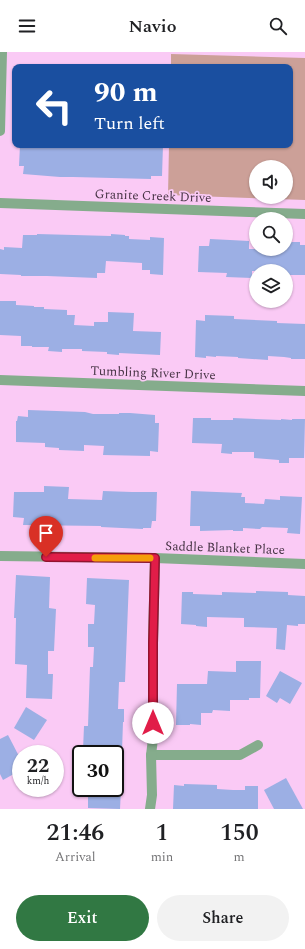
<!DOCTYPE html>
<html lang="en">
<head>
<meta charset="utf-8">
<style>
  :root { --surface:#fff; --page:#f2f2f2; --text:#202124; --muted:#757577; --accent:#317843 }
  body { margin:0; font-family:Spectral,serif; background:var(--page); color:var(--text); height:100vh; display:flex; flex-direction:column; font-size:15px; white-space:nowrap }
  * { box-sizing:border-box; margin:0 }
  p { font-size:13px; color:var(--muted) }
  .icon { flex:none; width:22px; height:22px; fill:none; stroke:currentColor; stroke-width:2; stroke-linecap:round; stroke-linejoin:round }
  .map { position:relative; height:757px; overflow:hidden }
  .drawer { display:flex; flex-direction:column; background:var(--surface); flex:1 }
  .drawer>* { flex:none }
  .banner { position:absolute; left:12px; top:12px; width:281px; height:84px; border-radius:8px; box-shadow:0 1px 3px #0004; background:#1a4fa0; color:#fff; overflow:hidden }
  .controls { position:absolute; left:249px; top:108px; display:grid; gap:8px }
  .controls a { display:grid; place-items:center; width:44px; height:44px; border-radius:50%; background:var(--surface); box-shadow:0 1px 3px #0004; font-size:20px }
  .speed { position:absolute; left:12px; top:693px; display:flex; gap:8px; font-size:20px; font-weight:700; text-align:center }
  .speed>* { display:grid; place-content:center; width:52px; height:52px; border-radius:50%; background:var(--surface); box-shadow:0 1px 3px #0004; line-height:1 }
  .speed small { font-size:10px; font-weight:400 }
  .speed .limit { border:2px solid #111; border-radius:6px; background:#fff; color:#111 }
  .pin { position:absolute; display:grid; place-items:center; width:34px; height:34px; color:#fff; margin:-41px -17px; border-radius:50% 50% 50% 0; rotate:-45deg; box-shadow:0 0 4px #0007 }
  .pin .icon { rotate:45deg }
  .me { position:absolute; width:44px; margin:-22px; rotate:0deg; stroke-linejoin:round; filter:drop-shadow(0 0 3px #0008) }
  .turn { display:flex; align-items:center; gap:14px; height:84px; padding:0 16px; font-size:18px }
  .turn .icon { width:52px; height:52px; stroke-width:2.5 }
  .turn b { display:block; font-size:28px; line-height:34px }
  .eta { display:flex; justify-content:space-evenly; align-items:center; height:68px; text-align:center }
  .eta b { font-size:24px; font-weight:600; line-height:28px }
  .cta { display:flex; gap:8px; margin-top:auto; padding:8px 16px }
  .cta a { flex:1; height:46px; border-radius:24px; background:var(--accent); color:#fff; font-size:16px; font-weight:600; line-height:46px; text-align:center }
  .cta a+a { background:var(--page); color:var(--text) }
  header { display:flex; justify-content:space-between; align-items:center; height:52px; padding:0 16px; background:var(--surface); font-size:18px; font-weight:600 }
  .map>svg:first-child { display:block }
  .green { fill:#cca098; fill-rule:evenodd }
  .building { fill:#9cafe4 }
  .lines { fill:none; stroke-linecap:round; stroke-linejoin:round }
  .street { stroke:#85ac8c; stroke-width:10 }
  .route-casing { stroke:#92132f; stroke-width:10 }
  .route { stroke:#e11d48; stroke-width:7 }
  .slow { stroke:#f59e0b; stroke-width:7 }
  .labels { text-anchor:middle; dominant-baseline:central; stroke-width:3.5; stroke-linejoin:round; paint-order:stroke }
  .street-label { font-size:13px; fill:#463344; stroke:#facaf5 }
</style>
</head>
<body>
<header><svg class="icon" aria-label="menu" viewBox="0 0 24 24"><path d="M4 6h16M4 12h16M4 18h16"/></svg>Navio<svg class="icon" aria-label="search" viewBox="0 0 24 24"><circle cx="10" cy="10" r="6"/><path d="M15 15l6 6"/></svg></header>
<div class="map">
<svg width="305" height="757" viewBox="0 0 305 757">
  <rect width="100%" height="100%" fill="#facaf5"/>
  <path class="green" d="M171,2L305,6V148L168,143L169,93H290V15H171ZM256,115H286V145H256Z"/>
  <g class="building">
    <polygon points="20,93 163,93 162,124 151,124 151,127 73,125 60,125 23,122 24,114 19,114"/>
    <polygon points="37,182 111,184 111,182 125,183 125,184 129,184 129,187 150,188 150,185 164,186 163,223 150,222 150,218 142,218 142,211 106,209 105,221 97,221 97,226 47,224 21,224 21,223 0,222 0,197 4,198 4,195 22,196 23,183 37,183"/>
    <polygon points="210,187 230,188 249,189 249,197 287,197 287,190 300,190 300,193 305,193 305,223 286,223 286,219 252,219 252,226 226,225 227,221 198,220 199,194 209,194"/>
    <polygon points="0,249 16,249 16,253 34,254 34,255 44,255 44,257 67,258 67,263 75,263 74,273 94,274 94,270 108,270 108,260 134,261 133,279 161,280 160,303 119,301 119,303 107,302 107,300 82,299 82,297 62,297 62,300 48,299 49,295 32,295 32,294 21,294 21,284 0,283"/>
    <polygon points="205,263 234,264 234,267 277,269 277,271 305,272 305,307 291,307 291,306 284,305 268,304 268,308 238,306 238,305 216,304 216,305 206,304 206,306 195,305 196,268 205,269"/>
    <polygon points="28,358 85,360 93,362 119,362 119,361 130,361 155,363 155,371 159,371 158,400 150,399 150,404 103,403 104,394 84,393 84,399 59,398 59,396 45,395 45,391 16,390 16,369 17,369 18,364 28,365"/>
    <polygon points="193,366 211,366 211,368 233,368 233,366 281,368 281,367 292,368 292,367 305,367 304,406 289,406 289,411 279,411 279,408 254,406 254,400 232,400 232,402 221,401 222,392 192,391"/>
    <polygon points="44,434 69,435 68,447 102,448 103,439 132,440 157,440 156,469 152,469 151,476 143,476 143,477 101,475 101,474 23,473 24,466 13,465 14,440 44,440"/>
    <polygon points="191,439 242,441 241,445 245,445 245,451 264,452 265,447 280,448 280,444 302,445 300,482 287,481 288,476 262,475 260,477 243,476 243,479 233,479 233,478 200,479 200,474 190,474"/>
    <polygon points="16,523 50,525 49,556 56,557 54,599 48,599 48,622 53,622 52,647 26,646 27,613 15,612 16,566 14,566"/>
    <polygon points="87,526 129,528 125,630 119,630 118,657 124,657 124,670 123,670 122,699 83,698 84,674 88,674 90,615 93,615 94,595 88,595 88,572 94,572 95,553 86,552"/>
    <polygon points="256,539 288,540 288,543 305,544 305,572 298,572 298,574 287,573 285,598 276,597 277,576 244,575 244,566 207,565 207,575 196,574 196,573 181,572 182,540 193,540 193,542 222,543 222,540 256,541"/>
    <polygon points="236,609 261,609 260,646 249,646 249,648 230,648 230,659 213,658 212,661 201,661 201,673 190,672 190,673 176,673 177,632 207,632 208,619 236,620"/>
    <polygon points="280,619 302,631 290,652 280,646 277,651 266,644"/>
    <polygon points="26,655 47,668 34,688 14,676"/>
    <polygon points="8,683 21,708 21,718 3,728 0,722 0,687"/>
    <polygon points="286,726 303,757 274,757 264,738"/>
    <polygon points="184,732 217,733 217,737 233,738 245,738 245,734 258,734 258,757 173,757 174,733 184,734"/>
    <polygon points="88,736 121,736 120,757 88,756"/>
  </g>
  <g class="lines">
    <g class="street">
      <polyline points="0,79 2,0"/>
      <polyline points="0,151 305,162"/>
      <polyline points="0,328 305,339"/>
      <polyline points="0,504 155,506 305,512"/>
      <polyline points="151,703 240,703 258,693"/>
      <polyline points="150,757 152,743 151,703 153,687 153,591 155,506"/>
    </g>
  </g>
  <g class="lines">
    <g class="route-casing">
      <polyline id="route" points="46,505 155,506 153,591 153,671"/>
    </g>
    <use href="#route" class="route"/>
    <polyline class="slow" points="95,506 150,506"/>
  </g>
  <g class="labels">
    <g class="street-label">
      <text transform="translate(153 144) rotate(2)">Granite Creek Drive</text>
      <text transform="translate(153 321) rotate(2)">Tumbling River Drive</text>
      <text transform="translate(225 496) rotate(2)">Saddle Blanket Place</text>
    </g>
  </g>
</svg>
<div class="controls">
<a><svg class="icon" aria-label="sound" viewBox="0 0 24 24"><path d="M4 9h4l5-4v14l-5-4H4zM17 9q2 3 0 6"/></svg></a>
<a><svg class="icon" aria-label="search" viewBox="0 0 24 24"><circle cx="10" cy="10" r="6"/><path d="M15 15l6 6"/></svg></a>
<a><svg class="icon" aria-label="layers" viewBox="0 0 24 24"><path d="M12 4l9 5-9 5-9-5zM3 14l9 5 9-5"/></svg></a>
</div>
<div class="speed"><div>22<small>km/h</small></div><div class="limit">30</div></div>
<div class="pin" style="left:46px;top:505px;background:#d93025"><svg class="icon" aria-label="arrive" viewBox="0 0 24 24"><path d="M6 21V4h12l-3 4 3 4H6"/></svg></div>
<svg class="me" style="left:153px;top:671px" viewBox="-20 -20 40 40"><circle r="19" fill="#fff"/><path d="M0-13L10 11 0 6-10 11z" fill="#e11d48"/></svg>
<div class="banner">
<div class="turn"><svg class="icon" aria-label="left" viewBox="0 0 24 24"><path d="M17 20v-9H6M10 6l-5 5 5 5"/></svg><div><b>90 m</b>Turn left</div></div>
</div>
</div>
<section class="drawer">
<div class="eta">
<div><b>21:46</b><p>Arrival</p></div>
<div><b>1</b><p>min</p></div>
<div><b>150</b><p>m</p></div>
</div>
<div class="cta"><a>Exit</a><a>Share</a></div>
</section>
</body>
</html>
